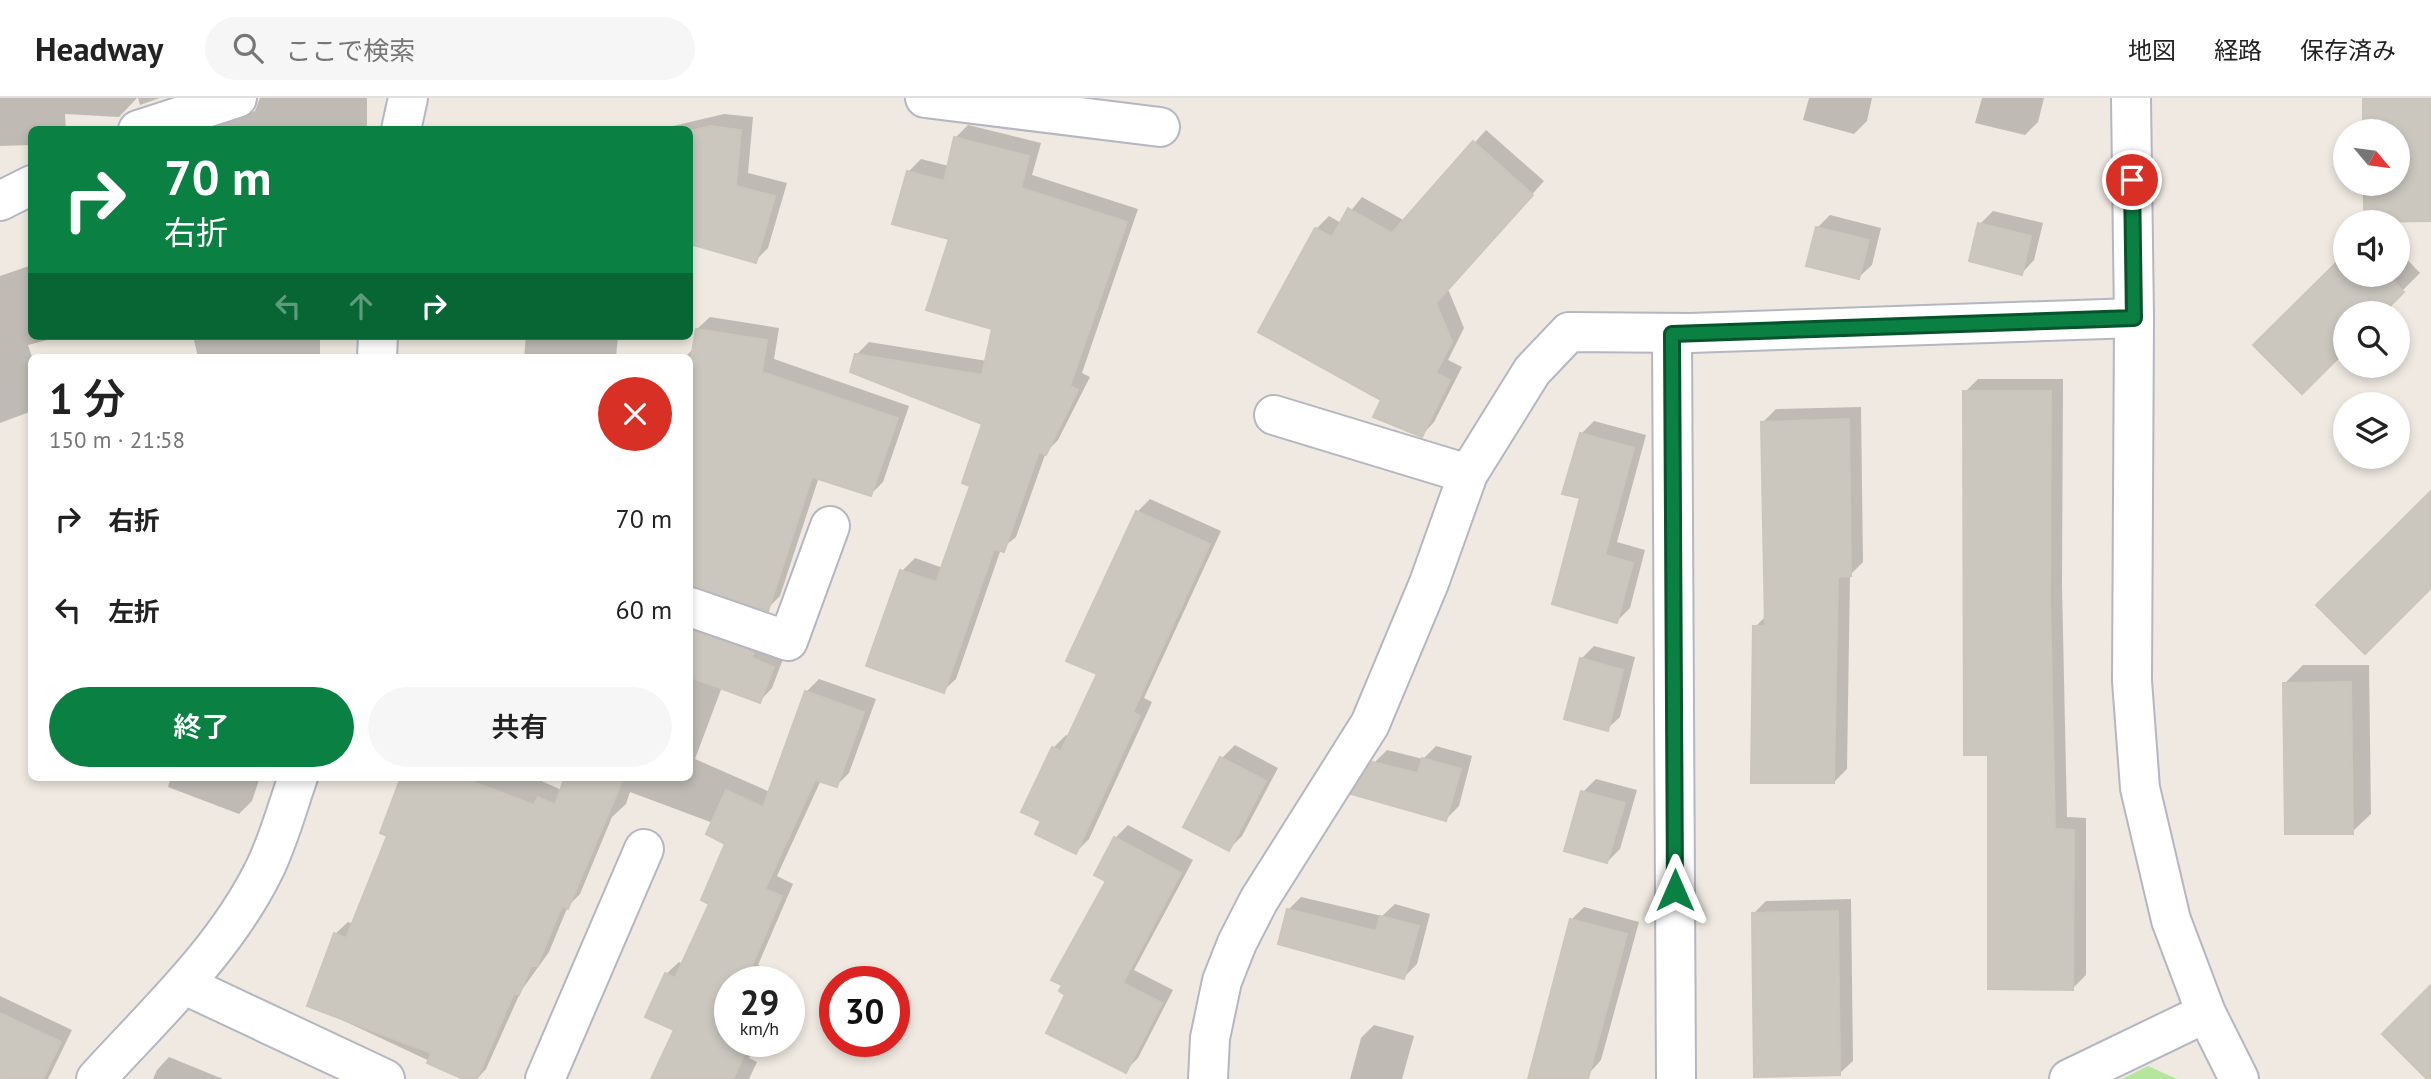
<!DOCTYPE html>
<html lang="ja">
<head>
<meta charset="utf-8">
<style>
  :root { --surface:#fff; --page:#f6f6f6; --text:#222; --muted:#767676; --line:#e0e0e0; --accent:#0b8043 }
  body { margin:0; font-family:"PT Sans","Noto Sans JP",sans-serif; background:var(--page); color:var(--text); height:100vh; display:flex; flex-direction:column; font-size:26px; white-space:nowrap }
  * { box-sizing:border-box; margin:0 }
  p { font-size:23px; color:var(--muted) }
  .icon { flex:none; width:38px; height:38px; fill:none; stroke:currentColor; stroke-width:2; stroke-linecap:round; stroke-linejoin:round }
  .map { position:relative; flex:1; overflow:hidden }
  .details { position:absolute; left:28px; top:256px; width:665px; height:427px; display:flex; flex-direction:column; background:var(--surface); border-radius:10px; box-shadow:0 4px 10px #0003 }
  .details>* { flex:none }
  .top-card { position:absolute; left:28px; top:28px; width:665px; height:214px; border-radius:10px; box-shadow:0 4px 10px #0003; background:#0b8043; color:#fff; overflow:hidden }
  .needle { width:46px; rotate:119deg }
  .tools { position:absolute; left:2333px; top:21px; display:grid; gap:14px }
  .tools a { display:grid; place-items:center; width:77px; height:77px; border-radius:50%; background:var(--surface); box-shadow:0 4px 10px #0003; font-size:35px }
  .speed { position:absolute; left:714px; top:868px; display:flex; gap:14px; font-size:35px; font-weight:700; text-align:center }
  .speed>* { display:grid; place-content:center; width:91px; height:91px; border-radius:50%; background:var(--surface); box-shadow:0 4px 10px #0003; line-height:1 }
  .speed small { font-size:18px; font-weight:400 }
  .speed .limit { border:10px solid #d22; background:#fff; color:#111 }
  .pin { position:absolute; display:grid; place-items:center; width:60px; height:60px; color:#fff; margin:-30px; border:4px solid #fff; border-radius:50%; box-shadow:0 2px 7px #0007 }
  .me { position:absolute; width:77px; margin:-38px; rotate:0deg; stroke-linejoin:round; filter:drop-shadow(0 0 5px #0008) }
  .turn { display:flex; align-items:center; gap:24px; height:147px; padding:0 21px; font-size:32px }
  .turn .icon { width:91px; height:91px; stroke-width:2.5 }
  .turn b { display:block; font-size:49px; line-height:60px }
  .lanes { display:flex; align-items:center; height:66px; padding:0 21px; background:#0003; justify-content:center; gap:35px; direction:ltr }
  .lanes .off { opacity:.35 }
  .round { display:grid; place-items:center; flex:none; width:74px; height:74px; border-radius:37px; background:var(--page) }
  .overview { display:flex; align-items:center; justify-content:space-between; height:119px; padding:0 21px }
  h1 { font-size:42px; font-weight:600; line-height:52px }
  .primary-button { display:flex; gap:14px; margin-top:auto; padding:14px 21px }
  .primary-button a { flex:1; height:80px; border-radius:42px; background:var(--accent); color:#fff; font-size:28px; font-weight:600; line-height:80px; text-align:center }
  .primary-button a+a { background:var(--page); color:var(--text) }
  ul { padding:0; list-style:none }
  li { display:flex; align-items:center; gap:21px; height:91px; padding:0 21px }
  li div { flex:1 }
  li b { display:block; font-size:26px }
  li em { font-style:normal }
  header { display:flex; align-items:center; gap:42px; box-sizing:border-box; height:98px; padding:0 35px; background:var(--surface); border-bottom:2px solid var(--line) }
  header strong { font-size:33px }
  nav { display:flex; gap:38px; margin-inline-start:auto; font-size:24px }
  .search { width:490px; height:63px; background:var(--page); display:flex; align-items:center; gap:18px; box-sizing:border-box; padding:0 24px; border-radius:38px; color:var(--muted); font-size:26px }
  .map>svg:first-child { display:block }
  .green { fill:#b6e59e }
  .shadow { fill:#0003 }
  .building { fill:#cbc7bf; stroke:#cbc5ba; stroke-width:2 }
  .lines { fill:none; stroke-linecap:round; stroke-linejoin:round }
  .minor-casing { stroke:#b4b7c1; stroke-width:42 }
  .minor { stroke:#fff; stroke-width:38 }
  .route-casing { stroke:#07532c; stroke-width:18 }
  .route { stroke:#0b8043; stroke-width:12 }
</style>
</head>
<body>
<header>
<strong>Headway</strong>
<div class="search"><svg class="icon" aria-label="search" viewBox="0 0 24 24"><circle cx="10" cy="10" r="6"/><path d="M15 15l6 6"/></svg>ここで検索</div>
<nav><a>地図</a><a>経路</a><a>保存済み</a></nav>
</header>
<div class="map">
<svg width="2431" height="981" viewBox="0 0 2431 981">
  <rect width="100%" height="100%" fill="#efe9e1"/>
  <polygon class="green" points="2148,968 2177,981 2122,981"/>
  <g class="shadow">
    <polygon points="0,0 137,0 119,19 65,16 66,32 32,32 32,47 0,48"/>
    <polygon points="138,0 160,0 140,7"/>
    <polygon points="260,0 367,0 367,32 196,32 255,13"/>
    <polygon points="1809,0 1872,0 1867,23 1854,36 1803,22"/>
    <polygon points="1982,0 2044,0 2038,24 2025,37 1975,25"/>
    <polygon points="2365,0 2431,0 2431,121 2365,122 2365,86 2398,86 2398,33 2365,33"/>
    <polygon points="724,16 753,19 748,75 787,85 768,150 755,163 690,144 690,32 656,32"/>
    <polygon points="968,27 1041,45 1032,77 1138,111 1082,275 1090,279 1058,342 1046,354 1016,439 1001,451 956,581 943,593 902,473 915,460 943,470 972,387 984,325 856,257 869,244 987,263 994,229 951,140 908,74 921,61 949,68 955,40"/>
    <polygon points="1486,32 1544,83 1448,191 1464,230 1448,262 1462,269 1434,324 1422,337 1384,301 1316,131 1329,118 1341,125 1362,99 1405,123"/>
    <polygon points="1993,113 2043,125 2034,162 2022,175 1980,126"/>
    <polygon points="1830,117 1881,130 1872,167 1859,179 1817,130"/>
    <polygon points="2398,152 2420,175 2380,215 2345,215 2345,250 2302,294 2255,247 2345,158 2345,177 2398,177"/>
    <polygon points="32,167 32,238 63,238 28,247 32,259 32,313 0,325 0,178"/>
    <polygon points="710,219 779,230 774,261 909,308 883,384 871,396 819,379 780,498 767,511 690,486 690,259 685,259 694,250 697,231"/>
    <polygon points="193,238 320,238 320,259 198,259"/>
    <polygon points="526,238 618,238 616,259 524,259"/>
    <polygon points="1978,281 2063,281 2062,487 2067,719 2086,720 2086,877 2073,890 1989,655 1965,294"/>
    <polygon points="1861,309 1863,464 1850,477 1847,671 1834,684 1755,529 1767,517 1763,324 1776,311"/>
    <polygon points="1594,323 1646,337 1617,444 1645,452 1630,510 1617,523 1582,399 1581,336"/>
    <polygon points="1150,401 1221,433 1144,600 1152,604 1089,741 1076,754 1043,722 1053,650 1066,637 1069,639 1099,575 1137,414"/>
    <polygon points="690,514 785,556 772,590 760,603 722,589 695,661 770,694 806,594 819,581 876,601 849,675 837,687 821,682 777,778 793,786 758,867 776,875 772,884 730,884 730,943 756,943 749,960 757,964 749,981 653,981 677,931 666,876 679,864 683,866 711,805 728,745 713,725 630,694 626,706 612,719 580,796 568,808 549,854 521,893 486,971 477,981 468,981 310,907 335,836 348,824 354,826 389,737 404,679 532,679 562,692 567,679 690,679"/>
    <polygon points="1594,548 1635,559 1620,619 1607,631 1581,561"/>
    <polygon points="2303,567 2369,567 2371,716 2352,734 2285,585"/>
    <polygon points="1235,647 1278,670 1242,738 1229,751 1222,660"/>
    <polygon points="1436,648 1472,658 1459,708 1446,721 1374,665 1387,652 1423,661"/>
    <polygon points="171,679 260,679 252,703 239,716 168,689"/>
    <polygon points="1596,681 1637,692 1620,751 1607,764 1583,694"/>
    <polygon points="1128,727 1193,762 1134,872 1173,892 1138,960 1125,973 1067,896 1108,783 1115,740"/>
    <polygon points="1301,799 1382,818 1395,806 1430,816 1417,866 1404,879 1288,812"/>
    <polygon points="1851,801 1853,963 1840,975 1753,816 1766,803"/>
    <polygon points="1584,809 1639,824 1601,962 1584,981 1530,981 1571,822"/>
    <polygon points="0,898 72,932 48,981 0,981"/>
    <polygon points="1374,927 1414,938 1402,981 1350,981 1361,940"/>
    <polygon points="169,959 223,981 153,981 157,972"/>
  </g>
  <g class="building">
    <polygon points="2363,0 2431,0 2431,123 2364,124 2364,86 2398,86 2398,33 2363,33"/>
    <polygon points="710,28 741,32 736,88 775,98 756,165 690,146 690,33"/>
    <polygon points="954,39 1029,58 1021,90 1127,124 1070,288 1078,292 1046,357 1039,354 1004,454 994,451 944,595 866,568 900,472 936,484 970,388 962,385 982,326 850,274 855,256 982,277 992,231 926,212 949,141 892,126 907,73 944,83"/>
    <polygon points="1473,43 1533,97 1436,205 1452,244 1436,275 1450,282 1422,339 1373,319 1381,302 1258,234 1315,130 1332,139 1348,110 1392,135"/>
    <polygon points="1978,125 2031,138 2022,177 1969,163"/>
    <polygon points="1816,129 1869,142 1859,181 1806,168"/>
    <polygon points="2345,156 2345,177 2387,177 2404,194 2383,215 2345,215 2345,253 2302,296 2253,247"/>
    <polygon points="696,231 767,242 762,274 898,320 871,398 812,379 768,513 690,488 690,266"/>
    <polygon points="1963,293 2051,293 2050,501 2055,731 2074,732 2073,892 1988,891 1988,657 1964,657"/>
    <polygon points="1849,321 1851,478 1838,479 1834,685 1751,685 1753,528 1765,528 1761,324"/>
    <polygon points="1580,335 1634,350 1605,457 1633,465 1617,525 1552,506 1580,400 1562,396"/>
    <polygon points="2431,393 2431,490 2365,556 2316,507"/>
    <polygon points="1136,413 1210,446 1133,614 1140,618 1076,756 1035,736 1041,723 1021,714 1052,649 1061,653 1097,576 1066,563"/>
    <polygon points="690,532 754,554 752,560 774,569 760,605 690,579"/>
    <polygon points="1580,560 1623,572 1608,633 1564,621"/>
    <polygon points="2351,584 2353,736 2285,736 2283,585"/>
    <polygon points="805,593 864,614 837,689 815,682 765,791 782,798 747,879 757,884 730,884 730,943 751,943 733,981 651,981 674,932 645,919 665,875 675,880 709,806 701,802 725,746 706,736 726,692 763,709"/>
    <polygon points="1220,659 1266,683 1229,753 1183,729"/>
    <polygon points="1422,660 1461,671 1446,723 1351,696 1372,664 1418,675"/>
    <polygon points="401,679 460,679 534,707 538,699 555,707 565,679 624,679 568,811 562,808 537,868 531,868 519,897 514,895 477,981 463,981 427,965 431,955 307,908 334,835 346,840 387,738 380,735"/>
    <polygon points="1581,693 1625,705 1607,765 1564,753"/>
    <polygon points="1114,739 1181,775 1123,885 1162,905 1126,975 1046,935 1065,897 1059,893 1062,887 1051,882 1106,783 1094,777"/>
    <polygon points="1287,811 1376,833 1380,818 1419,828 1404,881 1278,846"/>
    <polygon points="1838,813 1840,977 1754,979 1752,815"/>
    <polygon points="1570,821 1627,836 1588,981 1528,981"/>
    <polygon points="2431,887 2431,981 2427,981 2382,936"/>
    <polygon points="0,915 61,944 43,981 0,981"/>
  </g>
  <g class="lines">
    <g class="minor-casing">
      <g id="minor">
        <polyline points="925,0 1160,29"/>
        <polyline points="2131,0 2134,220 2132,583 2140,690 2171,822 2206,915 2239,981"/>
        <polyline points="138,32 237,0"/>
        <polyline points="401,32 408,0"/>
        <polyline points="0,103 32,87"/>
        <polyline points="1672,236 1676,981"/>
        <polyline points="377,259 378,238"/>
        <polyline points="1274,317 1468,376"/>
        <polyline points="690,509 788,543 830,428"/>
        <polyline points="185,887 385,981"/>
        <path d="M96,981C155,916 223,854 263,774C278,745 287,710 298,679"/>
        <polyline points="545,981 644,751"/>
        <polyline points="1208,981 1210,940 1222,883 1237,845 1259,802 1370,626 1429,485 1468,376 1532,273 1569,234 1690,235 2134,220"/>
        <polyline points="2069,981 2206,915"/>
      </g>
    </g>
    <use href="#minor" class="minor"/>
  </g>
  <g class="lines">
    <g class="route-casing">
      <polyline id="route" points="1675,792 1672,236 2134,220 2132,82"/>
    </g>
    <use href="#route" class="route"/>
  </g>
</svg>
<div class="tools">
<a><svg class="needle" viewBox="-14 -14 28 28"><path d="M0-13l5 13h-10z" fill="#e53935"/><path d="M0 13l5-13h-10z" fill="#767676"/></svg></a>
<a><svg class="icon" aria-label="sound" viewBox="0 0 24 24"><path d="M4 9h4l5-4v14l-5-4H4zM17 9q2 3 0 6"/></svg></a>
<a><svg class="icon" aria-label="search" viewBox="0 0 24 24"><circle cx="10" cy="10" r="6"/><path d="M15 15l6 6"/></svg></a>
<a><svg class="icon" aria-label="layers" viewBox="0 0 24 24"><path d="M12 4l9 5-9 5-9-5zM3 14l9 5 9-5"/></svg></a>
</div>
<div class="speed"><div>29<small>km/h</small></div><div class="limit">30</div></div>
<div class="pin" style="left:2132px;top:82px;background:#d93025"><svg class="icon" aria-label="arrive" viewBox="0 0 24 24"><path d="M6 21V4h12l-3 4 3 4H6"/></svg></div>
<svg class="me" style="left:1675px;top:792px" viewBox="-20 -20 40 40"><path d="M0-17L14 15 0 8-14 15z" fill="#0b8043" stroke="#fff" stroke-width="4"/></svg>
<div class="top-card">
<div class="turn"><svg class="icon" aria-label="right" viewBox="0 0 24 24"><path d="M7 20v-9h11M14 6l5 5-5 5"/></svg><div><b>70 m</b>右折</div></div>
<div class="lanes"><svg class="icon off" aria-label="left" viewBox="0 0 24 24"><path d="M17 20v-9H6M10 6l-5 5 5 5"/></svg><svg class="icon off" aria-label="ahead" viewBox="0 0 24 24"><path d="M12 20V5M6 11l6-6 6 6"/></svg><svg class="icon" aria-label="right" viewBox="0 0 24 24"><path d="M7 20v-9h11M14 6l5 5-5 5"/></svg></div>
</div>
<section class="details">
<div class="overview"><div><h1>1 分</h1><p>150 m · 21:58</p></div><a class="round" style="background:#d93025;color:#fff"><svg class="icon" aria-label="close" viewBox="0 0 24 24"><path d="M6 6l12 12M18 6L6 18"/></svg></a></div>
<ul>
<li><svg class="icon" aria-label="right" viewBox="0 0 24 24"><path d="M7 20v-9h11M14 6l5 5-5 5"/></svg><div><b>右折</b></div><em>70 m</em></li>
<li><svg class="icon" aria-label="left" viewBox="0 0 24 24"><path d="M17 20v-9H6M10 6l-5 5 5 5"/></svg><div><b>左折</b></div><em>60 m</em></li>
</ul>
<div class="primary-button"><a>終了</a><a>共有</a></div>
</section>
</div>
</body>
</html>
